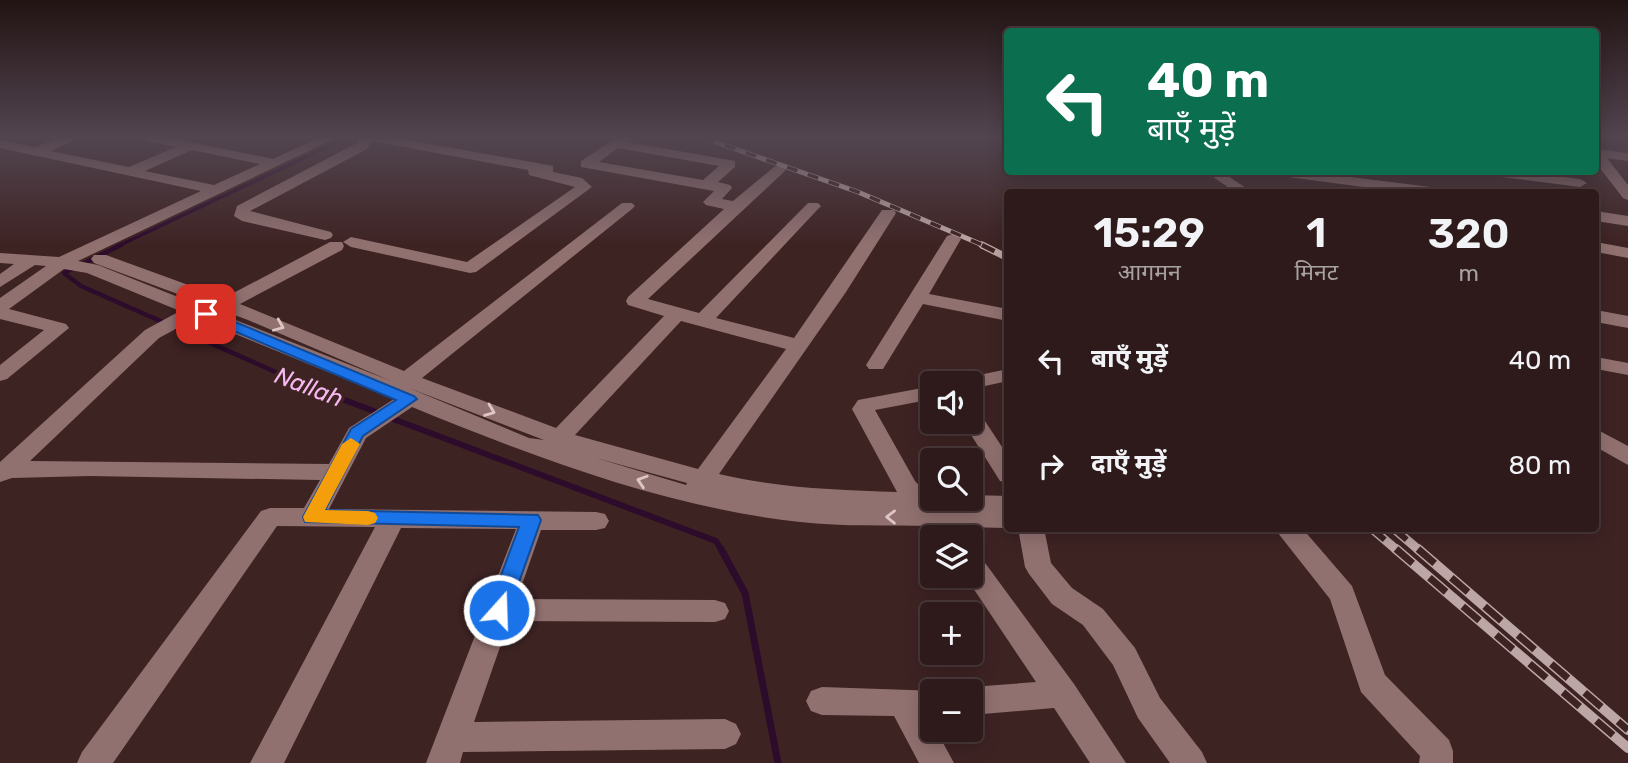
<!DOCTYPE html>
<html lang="hi">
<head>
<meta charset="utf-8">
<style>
  :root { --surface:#2e1a1a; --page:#362323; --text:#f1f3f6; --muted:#a7a1a2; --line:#493839 }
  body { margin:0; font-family:Rubik,"Noto Sans Devanagari",sans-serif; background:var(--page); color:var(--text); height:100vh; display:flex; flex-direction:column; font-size:26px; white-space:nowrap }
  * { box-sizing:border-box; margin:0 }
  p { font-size:23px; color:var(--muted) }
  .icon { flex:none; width:38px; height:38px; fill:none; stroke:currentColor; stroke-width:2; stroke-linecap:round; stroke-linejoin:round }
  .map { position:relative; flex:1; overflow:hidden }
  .sheet { position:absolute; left:1004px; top:189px; width:595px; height:343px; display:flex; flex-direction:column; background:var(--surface); border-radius:7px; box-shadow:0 4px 18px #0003,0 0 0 2px var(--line) }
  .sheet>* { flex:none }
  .top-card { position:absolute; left:1004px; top:28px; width:595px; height:147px; border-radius:7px; box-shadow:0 4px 18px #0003,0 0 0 2px var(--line); background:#0b6e4f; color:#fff; overflow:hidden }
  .buttons { position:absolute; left:920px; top:371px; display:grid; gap:14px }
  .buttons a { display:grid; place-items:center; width:63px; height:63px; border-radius:7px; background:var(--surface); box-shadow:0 4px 18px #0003,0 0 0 2px var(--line); font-size:35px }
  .pin { position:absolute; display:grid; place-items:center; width:60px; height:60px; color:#fff; margin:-30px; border-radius:14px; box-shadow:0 4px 10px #0006 }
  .me { position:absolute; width:77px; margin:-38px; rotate:20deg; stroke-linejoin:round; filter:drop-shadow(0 0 5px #0008) }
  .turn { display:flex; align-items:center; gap:24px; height:147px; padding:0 28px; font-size:32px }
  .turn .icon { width:91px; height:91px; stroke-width:2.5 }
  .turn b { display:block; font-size:49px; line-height:60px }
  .eta { display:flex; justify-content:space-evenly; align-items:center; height:119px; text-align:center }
  .eta b { font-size:42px; font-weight:600; line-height:49px }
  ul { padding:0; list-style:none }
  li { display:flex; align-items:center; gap:21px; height:105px; padding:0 28px }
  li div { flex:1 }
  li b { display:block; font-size:26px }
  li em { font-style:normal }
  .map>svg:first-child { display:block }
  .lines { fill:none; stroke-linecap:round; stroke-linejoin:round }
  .stream-far3 { stroke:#2d0b2b; stroke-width:3.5 }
  .stream-far2 { stroke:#2d0b2b; stroke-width:4.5 }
  .stream-far1 { stroke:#2d0b2b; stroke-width:6 }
  .stream { stroke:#2d0b2b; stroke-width:7 }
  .minor { fill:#917170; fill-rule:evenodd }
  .rail-far3-casing { stroke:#bda7a6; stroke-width:5 }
  .rail-far2-casing { stroke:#bda7a6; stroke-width:7 }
  .rail-far1-casing { stroke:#bda7a6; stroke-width:9 }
  .rail-casing { stroke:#bda7a6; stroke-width:10 }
  .rail-far3 { stroke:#3e2323; stroke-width:3.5; stroke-dasharray:11; stroke-linecap:butt }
  .rail-far2 { stroke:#3e2323; stroke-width:4.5; stroke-dasharray:14; stroke-linecap:butt }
  .rail-far1 { stroke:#3e2323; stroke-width:6; stroke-dasharray:18; stroke-linecap:butt }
  .rail { stroke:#3e2323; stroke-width:7; stroke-dasharray:22; stroke-linecap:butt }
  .oneway { stroke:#ddc6c5 }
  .route { fill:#1a73e8; stroke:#114b97; stroke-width:2 }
  .slow { fill:#f59e0b }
  .labels { text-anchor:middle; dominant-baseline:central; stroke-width:7; stroke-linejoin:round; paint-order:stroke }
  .water-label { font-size:24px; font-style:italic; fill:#f7b7f1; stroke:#3e2323 }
</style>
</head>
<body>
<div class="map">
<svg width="1628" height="763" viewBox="0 0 1628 763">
  <rect width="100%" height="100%" fill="#3e2323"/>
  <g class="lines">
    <polyline class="stream-far3" points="118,246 346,138"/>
    <polyline class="stream-far2" points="121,245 64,273 81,286 296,381"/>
    <g class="stream-far1">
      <polyline points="291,380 379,413"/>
      <polyline points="388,417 716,541 722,551"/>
    </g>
    <polyline class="stream" points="721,549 745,593 778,763"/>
    <g class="minor">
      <path d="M60,138H80L51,151L129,167L176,147L146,141L144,138H171L273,159L318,138H336L78,261L98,265L208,309L210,306L94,263L91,259L94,255H106L224,298L330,242H342L344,246L342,250L240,304L404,371L622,203H632L635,206L632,209L422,378L556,428L664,316L628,305L626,301L628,297L724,209L706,205L703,202L714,191L581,167V161L616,138H632L628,142L735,161V167L718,182L730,185L732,188L722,199L733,201L774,167L779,166L786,170L648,299L699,313L808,203H818L821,206L818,209L716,318L794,338L882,210H894L896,213L846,292L719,474C778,488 836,490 897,492L852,409L858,400L933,386V399L875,410L915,481L926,493H933V499H971V495L1008,496V528L961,527L967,537H941L933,526C889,525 844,527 800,522C665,507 537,458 412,407L366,438L329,509L596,512L605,514L609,521L605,528L596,530H541L517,599L715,600L725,603L729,611L725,619L715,622L509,621L474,722L725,719L736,724L741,734L736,744L725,749L463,752L460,763H426L516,529L401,528L284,763H250L375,527L277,526L113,763H77L82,752L261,511L270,508H304L320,480L90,476L12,478L0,482V462L145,330L180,311L87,273L64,269L9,309L66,324L69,328L7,379L0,381V365L44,330L0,319V298L46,266L35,265L0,287V274L14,264L0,263V253L59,257L201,191L0,148V140L35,147ZM618,148L719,166L703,180L599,162ZM192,150L260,164L214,185L145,171ZM226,312L248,320L391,381L220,314ZM196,318L394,399L349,428L329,464L30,461L159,338ZM681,321L786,349L698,469L575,435ZM409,388L544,440L529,438ZM596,458L687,483L686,485Z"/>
      <polygon points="360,138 397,138 548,165 553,166 553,172 582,178 592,187 476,272 470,273 351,247 343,242 351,237 467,262 575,187 529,175 528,170 372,141 367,149 250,211 331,232 333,235 331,238 325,240 242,221 234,216 237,206 357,143"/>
      <polygon points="1596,149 1628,153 1628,161 1607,158 1628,185 1628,200 1623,198 1596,163"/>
      <polygon points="1206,172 1222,172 1252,192 1235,192"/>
      <polygon points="1274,172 1310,172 1431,187 1439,192 1401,192 1281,176"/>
      <polygon points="1487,172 1524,172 1580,179 1587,183 1580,187 1494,176"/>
      <polygon points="1311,187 1321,192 1305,192 1306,188"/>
      <polygon points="1596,211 1628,216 1628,226 1596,221"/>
      <polygon points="953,234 961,239 929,294 1008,309 1008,321 923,304 883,369 869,369 866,365 947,236"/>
      <polygon points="1596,242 1628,248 1628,258 1596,252"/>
      <polygon points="1596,310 1628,316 1628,328 1596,322"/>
      <polygon points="1596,357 1628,363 1628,375 1596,369"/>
      <polygon points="1008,369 1008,381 971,389 971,383 956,383 960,379"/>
      <polygon points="971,410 979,412 1008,456 1008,483 1000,481 963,422 971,422"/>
      <polygon points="1596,429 1628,446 1628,465 1596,447"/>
      <polygon points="1018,528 1044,528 1051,563 1072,588 1103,609 1135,648 1160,698 1202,752 1207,763 1170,763 1138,718 1113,665 1083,625 1052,604 1029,574 1025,567"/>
      <polygon points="1274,528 1302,528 1352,586 1385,675 1449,740 1453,751 1453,763 1419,763 1420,756 1361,692 1330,599"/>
      <polygon points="971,553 980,556 1074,684 1126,763 1090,763 1054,708 971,715 971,691 960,691 971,687 1036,682 965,576 971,576"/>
      <polygon points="822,687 939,691 933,691 933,717 928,717 933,730 936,730 954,763 919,763 894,716 822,715 811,711 806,701 811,691"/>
    </g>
    <g class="rail-far3-casing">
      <polyline id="rail-far3" points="704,138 858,192 985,246"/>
    </g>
    <g class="rail-far2-casing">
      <polyline id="rail-far2" points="982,245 1008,258"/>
    </g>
    <g class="rail-far1-casing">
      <g id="rail-far1">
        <polyline points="1371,528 1398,551"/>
        <polyline points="1393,528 1420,551"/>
      </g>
    </g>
    <g class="rail-casing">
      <g id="rail">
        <polyline points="1396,549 1628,748"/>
        <polyline points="1418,549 1628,730"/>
      </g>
    </g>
    <use href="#rail-far3" class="rail-far3"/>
    <use href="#rail-far2" class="rail-far2"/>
    <use href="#rail-far1" class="rail-far1"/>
    <use href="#rail" class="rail"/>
  </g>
  <defs><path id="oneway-chevron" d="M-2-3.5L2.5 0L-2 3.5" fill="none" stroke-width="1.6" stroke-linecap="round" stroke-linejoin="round" transform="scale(1.75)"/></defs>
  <g class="oneway">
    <use href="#oneway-chevron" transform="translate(279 326) rotate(23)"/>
    <use href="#oneway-chevron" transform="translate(490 411) rotate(21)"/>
    <use href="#oneway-chevron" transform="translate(642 481) rotate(-162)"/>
    <use href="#oneway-chevron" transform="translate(891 517) rotate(-179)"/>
  </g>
  <linearGradient id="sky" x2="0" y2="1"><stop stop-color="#221313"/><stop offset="0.56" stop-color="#524550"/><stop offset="1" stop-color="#524550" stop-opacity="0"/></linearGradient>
  <rect width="1628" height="245" fill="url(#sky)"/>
  <polygon class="route" points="206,310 414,396 417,399 363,436 325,510 538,515 541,520 507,616 499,618 492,616 488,610 519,527 305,522 303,517 351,429 396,400 201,317 201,311"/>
  <polygon class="slow" points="351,438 360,444 325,510 368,511 375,513 378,518 375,523 368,525 305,522 303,517 342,444"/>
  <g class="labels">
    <g class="water-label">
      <text transform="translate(309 387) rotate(21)">Nallah</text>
    </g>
  </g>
</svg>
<div class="buttons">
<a><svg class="icon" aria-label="sound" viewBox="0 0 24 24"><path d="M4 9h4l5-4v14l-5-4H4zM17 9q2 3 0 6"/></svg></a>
<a><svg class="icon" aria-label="search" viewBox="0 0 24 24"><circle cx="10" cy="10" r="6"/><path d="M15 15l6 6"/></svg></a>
<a><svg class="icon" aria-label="layers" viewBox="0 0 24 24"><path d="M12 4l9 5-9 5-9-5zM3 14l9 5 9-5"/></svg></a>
<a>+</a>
<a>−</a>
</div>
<div class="pin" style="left:206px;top:314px;background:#d93025"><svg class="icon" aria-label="arrive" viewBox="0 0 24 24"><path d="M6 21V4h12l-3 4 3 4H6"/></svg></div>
<svg class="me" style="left:499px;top:610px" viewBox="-20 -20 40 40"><circle r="17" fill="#1a73e8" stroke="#fff" stroke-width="3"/><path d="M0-11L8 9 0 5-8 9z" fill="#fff"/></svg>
<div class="top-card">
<div class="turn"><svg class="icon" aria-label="left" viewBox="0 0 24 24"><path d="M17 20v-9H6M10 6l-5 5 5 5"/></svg><div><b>40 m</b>बाएँ मुड़ें</div></div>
</div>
<section class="sheet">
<div class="eta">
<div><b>15:29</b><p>आगमन</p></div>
<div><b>1</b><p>मिनट</p></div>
<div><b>320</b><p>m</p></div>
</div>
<ul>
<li><svg class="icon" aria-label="left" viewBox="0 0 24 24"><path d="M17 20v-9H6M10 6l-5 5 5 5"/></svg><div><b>बाएँ मुड़ें</b></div><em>40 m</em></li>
<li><svg class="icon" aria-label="right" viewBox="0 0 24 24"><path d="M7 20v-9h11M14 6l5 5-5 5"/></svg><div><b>दाएँ मुड़ें</b></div><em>80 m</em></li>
</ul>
</section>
</div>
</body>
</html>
